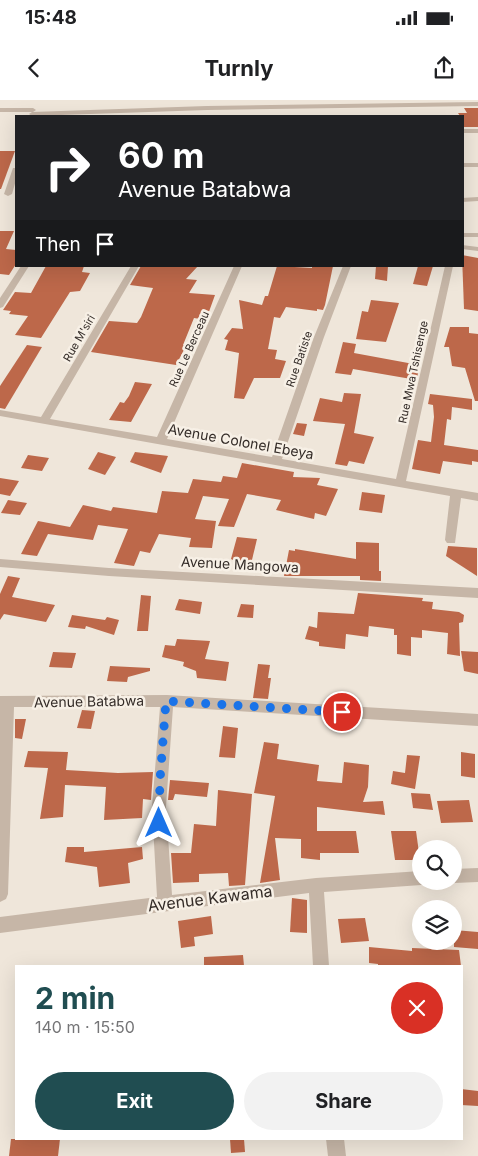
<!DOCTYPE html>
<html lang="en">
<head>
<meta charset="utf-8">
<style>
  :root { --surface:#fff; --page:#f2f2f2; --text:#202124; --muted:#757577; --accent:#204d51 }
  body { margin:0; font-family:Inter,sans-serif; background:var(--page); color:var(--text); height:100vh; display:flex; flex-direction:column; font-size:19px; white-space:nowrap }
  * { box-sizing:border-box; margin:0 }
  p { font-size:16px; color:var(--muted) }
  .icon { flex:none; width:28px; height:28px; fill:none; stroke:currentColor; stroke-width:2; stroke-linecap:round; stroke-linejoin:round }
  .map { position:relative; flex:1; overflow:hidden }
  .drawer { position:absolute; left:15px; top:865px; width:448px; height:175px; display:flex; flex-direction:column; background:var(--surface); border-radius:0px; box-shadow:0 5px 20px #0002 }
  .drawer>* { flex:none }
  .top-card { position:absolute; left:15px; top:15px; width:449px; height:152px; border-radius:0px; box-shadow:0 5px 20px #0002; background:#202124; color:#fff; overflow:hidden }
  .tools { position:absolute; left:412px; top:740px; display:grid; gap:10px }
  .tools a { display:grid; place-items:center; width:50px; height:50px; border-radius:50%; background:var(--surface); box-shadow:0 5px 20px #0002; font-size:25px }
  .pin { position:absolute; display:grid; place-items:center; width:42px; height:42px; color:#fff; margin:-21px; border:2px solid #fff; border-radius:50%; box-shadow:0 1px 5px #0007 }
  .me { position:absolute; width:55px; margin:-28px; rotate:0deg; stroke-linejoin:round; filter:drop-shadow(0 0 4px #0008) }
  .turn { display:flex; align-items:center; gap:18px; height:105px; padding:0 20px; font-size:22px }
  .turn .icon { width:65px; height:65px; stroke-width:2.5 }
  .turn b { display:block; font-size:35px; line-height:42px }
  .then { display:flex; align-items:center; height:48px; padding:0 20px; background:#0003; gap:10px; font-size:19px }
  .round { display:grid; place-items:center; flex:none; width:52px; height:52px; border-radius:26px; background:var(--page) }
  .summary { display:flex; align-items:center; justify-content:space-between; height:85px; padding:0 20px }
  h1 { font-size:30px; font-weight:700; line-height:38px; color:var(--accent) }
  .button { display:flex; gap:10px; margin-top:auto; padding:10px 20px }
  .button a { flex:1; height:58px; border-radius:30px; background:var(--accent); color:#fff; font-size:20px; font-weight:700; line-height:58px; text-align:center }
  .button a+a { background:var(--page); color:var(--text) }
  .status { display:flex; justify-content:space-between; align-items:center; height:35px; padding:0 25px; background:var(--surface); direction:ltr }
  .status svg { height:14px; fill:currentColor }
  header { display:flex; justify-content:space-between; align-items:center; height:65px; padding:0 20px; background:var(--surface); font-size:22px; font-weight:700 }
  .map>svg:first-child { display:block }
  .building { fill:#bd684a }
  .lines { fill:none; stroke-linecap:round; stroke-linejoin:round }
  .minor { fill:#c6b6a7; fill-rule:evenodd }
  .route { stroke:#1a73e8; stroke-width:9; stroke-dasharray:0 16.2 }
  .labels { text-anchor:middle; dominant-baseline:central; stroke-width:5; stroke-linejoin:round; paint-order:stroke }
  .far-street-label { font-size:11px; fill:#332b27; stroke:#f7f0e6 }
  .street-label { font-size:14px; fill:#332b27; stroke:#f7f0e6 }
  .near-street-label { font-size:16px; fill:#332b27; stroke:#f7f0e6 }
</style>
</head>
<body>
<div class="status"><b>15:48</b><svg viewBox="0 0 49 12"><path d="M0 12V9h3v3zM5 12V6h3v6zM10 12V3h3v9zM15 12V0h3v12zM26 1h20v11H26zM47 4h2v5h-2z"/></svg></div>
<header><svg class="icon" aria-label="back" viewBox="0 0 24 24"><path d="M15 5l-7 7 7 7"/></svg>Turnly<svg class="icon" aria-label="share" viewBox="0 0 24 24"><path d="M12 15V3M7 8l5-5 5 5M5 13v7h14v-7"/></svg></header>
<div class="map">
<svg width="478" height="1056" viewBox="0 0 478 1056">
  <rect width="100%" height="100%" fill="#efe6da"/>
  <g class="building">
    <polygon points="464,8 478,8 478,27 462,27 462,16 460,16 458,13 467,13"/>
    <polygon points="0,51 15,51 1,89 0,89"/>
    <polygon points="0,131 14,131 6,149 16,150 16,164 9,175 0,174"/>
    <polygon points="462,155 478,158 478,211 464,209"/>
    <polygon points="46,166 84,166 82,172 90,173 80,191 70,192 41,238 15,235 28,216 9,214 11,211 3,210 15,192 31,193"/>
    <polygon points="141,166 198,166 186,179 197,180 189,193 215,195 206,220 194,218 183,245 186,246 176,265 91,252 109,221 137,223 141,217 153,188 130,185"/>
    <polygon points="277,166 312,168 312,166 333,166 325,205 323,210 317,209 317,211 286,207 280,218 274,217 268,249 277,250 275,259 286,261 280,278 254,278 244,299 234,298 239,253 225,250 228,240 224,239 232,228 243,229 239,200 262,205 265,196 268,196"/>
    <polygon points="376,166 388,166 387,181 375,179"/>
    <polygon points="418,166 433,166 427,186 413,184"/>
    <polygon points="371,200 399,203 386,242 356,239 362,211 368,212"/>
    <polygon points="450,227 469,227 469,233 478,234 478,301 475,301 465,268 452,266 449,247 444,247"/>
    <polygon points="343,242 356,244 354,253 419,265 417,280 353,269 351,275 335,273"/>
    <polygon points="27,245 42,247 5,309 0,308 0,286"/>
    <polygon points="135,282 152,284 131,322 109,320 120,302 124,303 129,296"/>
    <polygon points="344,293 361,294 354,333 374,337 364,364 349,361 347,366 335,364 345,324 313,321 320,298 342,302"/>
    <polygon points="430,294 472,299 472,310 452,307 451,320 447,319 444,345 478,350 478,362 472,361 472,365 443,361 440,374 412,369 418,340 431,342 434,317 433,305 428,304"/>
    <polygon points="297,323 307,324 304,336 293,334"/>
    <polygon points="98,352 116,357 105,375 88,369"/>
    <polygon points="135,352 168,356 161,373 130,362"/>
    <polygon points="28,355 49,358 42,371 21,368"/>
    <polygon points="242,363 294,372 293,377 320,378 317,385 338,389 326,416 315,413 314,419 276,410 281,400 247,394 234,427 218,426 229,399 203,396 195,419 216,421 212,448 189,447 191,438 159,434 150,453 140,451 134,466 114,463 128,429 98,425 93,440 48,434 37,456 21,454 38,421 70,427 83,405 111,411 113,407 157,413 162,391 188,393 193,379 221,382 223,376 237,378"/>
    <polygon points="0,378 19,381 10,396 0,394"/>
    <polygon points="362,392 385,395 382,413 359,410"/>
    <polygon points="8,400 27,403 20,415 1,413"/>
    <polygon points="237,437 257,439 250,468 231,459"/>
    <polygon points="356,442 379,443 379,471 381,471 381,481 360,480 360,476 284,476 289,450 295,451 295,449 356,459"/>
    <polygon points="448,446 477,448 477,476 446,456"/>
    <polygon points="8,476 20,478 12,497 55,505 46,522 4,514 0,520 0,494"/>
    <polygon points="358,493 423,498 422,501 433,502 432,509 459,512 464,515 463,522 459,523 460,556 447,554 448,533 422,530 422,538 411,537 411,556 397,554 397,535 394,535 394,529 369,526 368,537 346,534 345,549 319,546 319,542 305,539 309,526 317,528 318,512 354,514"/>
    <polygon points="141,495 151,496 148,531 137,531"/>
    <polygon points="179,499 202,502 200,514 175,510"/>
    <polygon points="241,504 254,505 253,518 237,517"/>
    <polygon points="72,515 105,520 107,517 119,520 114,535 86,526 85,529 68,527"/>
    <polygon points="177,539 210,541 205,559 229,562 226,581 197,578 196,571 183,566 184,562 162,557 165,545 175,546"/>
    <polygon points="461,551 478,552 478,574 464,571"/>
    <polygon points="53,552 76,553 72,568 49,567"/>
    <polygon points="258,564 270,565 268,578 271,578 268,599 253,598"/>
    <polygon points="110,566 150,568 150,571 128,577 127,582 107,581"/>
    <polygon points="82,610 95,611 91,629 77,628"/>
    <polygon points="15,619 26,619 22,639 15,638"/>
    <polygon points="223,626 238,628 235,658 219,657"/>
    <polygon points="264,642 279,644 277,659 319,665 317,681 342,683 344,662 369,665 368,687 363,702 383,701 385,715 317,707 317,731 356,731 359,753 320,753 320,760 301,758 301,739 275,738 280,780 260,783 275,696 254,693"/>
    <polygon points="28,651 68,652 66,670 118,673 153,672 151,700 143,699 142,718 104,720 106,687 65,685 63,717 40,719 48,668 24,667"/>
    <polygon points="461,652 475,654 475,678 461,676"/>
    <polygon points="407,655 420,656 415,689 391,684 393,671 405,673"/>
    <polygon points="170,680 209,683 207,697 175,694 173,700 168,700"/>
    <polygon points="218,690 252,694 245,785 229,786 228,773 199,774 199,782 173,783 171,753 191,753 194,724 216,726"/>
    <polygon points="411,693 430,694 433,710 413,708"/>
    <polygon points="469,700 473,722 441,723 437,701"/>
    <polygon points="391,731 416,731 420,760 395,760"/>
    <polygon points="67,747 84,747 84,752 142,747 143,759 128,763 130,783 99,787 97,767 65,762"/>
    <polygon points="292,798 307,800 307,833 290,832"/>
    <polygon points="211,816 213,834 194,837 195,846 181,848 178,821"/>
    <polygon points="365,818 369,841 341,843 338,819"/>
    <polygon points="454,830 478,832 478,849 454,847"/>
    <polygon points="369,847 412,851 412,848 459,850 461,866 378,866 378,864 369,863"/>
    <polygon points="243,855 244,866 204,866 204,857"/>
    <polygon points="461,989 478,991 478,1006 461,1005"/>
    <polygon points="11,1039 60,1039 58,1056 9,1056"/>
    <polygon points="230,1039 244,1039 245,1052 231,1053"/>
  </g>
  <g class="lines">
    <g class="minor">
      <polygon points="478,2 478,6 207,10 32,16 29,14 32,12 207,6"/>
      <polygon points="0,8 33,8 36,10 33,12 0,12"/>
      <rect x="462" y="29" width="16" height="4"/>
      <rect x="462" y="63" width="16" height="4"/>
      <polygon points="13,68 16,68 16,80 12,94 8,96 4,94"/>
      <polygon points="478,97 478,101 462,102 462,98"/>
      <rect x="462" y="133" width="16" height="4"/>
      <polygon points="462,145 478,147 478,151 462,149"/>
      <polygon points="21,166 29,166 3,207 0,208 0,198"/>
      <polygon points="131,166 139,166 50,319 157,337 234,166 242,166 167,339 272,357 314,237 343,166 351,166 324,237 282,359 396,379 445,166 453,166 406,381 478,393 478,401 461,398 455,443 447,443 445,440 450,396 0,316 0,310 41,317"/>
      <polygon points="0,459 109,468 478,488 478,498 109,476 0,467"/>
      <polygon points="167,595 478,614 478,626 173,607 166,707 172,795 316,778 421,771 421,781 427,781 426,783 421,785 324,792 329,866 313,866 309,793 0,833 0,817 157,797 152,707 160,607 14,607 8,794 6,799 0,802 0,596"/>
      <polygon points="478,768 478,782 454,783 449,781 454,781 454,769"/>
      <polygon points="326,1039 344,1039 346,1056 328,1056"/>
    </g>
  </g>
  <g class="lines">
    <polyline class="route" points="159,723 160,680 166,601 342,612"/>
  </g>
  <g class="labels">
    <g class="far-street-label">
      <text transform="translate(79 238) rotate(-60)">Rue M'siri</text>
      <text transform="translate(189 249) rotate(-66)">Rue Le Berceau</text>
      <text transform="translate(299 259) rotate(-71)">Rue Batiste</text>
      <text transform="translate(413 272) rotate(-78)">Rue Mwa Tshisenge</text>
    </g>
    <g class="street-label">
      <text transform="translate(241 341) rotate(10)">Avenue Colonel Ebeya</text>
      <text transform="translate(240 464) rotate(3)">Avenue Mangowa</text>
      <text transform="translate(89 601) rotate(-1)">Avenue Batabwa</text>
    </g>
    <g class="near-street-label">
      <text transform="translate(210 798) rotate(-7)">Avenue Kawama</text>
    </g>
  </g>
</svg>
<div class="tools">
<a><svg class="icon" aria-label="search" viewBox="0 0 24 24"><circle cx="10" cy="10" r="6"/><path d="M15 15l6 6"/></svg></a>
<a><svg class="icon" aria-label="layers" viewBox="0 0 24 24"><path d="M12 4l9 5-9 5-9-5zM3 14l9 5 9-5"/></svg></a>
</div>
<div class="pin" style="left:342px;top:612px;background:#d93025"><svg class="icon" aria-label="arrive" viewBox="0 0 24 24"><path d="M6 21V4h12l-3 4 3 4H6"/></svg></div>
<svg class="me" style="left:159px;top:723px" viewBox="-20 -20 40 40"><path d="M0-17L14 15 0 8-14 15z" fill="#1a73e8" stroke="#fff" stroke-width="4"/></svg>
<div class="top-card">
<div class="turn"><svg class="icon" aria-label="right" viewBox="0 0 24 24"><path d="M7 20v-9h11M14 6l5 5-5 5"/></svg><div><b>60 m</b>Avenue Batabwa</div></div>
<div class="then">Then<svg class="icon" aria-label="arrive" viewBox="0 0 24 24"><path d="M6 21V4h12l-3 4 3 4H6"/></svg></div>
</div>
<section class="drawer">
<div class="summary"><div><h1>2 min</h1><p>140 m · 15:50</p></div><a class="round" style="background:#d93025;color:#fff"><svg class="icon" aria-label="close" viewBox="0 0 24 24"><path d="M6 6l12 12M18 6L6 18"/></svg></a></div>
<div class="button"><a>Exit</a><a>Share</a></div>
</section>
</div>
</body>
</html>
